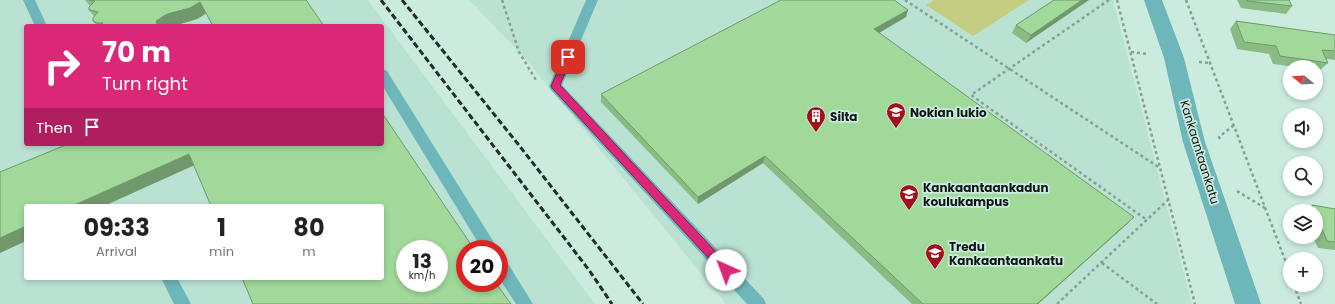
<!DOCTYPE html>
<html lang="en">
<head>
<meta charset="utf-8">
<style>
  :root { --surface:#fff; --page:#f2f2f2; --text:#222; --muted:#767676 }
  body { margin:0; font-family:Poppins,sans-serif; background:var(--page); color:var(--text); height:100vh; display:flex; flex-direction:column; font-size:15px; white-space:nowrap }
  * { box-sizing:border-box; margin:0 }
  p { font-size:13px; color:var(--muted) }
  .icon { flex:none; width:22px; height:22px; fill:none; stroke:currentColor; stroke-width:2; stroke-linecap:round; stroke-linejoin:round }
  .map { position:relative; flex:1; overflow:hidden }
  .sheet { position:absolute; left:24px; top:204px; width:360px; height:76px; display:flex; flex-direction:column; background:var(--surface); border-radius:4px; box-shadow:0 2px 6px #0003 }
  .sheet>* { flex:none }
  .guide { position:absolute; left:24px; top:24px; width:360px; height:122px; border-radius:4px; box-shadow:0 2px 6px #0003; background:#db2777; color:#fff; overflow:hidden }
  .needle { width:26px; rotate:288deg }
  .controls { position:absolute; left:1283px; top:60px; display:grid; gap:8px }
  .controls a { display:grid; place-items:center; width:40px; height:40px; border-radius:50%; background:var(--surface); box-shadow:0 2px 6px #0003; font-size:20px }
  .speed { position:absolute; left:396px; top:240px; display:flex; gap:8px; font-size:20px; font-weight:700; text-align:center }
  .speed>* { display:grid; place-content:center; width:52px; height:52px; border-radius:50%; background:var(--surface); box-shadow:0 2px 6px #0003; line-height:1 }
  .speed small { font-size:10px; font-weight:400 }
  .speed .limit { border:6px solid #d22; background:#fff; color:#111 }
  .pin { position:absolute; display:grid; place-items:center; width:34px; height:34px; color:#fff; margin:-17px; border-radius:8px; box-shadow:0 2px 6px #0006 }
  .me { position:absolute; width:44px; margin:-22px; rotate:317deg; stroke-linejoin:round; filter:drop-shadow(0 0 3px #0008) }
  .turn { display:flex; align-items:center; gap:14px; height:84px; padding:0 12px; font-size:18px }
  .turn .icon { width:52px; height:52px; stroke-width:2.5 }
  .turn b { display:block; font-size:28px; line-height:34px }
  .then { display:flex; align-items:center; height:38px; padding:0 12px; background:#0003; gap:8px; font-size:15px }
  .eta { display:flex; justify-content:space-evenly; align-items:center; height:68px; text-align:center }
  .eta b { font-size:24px; font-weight:700; line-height:28px }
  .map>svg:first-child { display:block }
  .built { fill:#bae2d3; fill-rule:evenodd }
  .green { fill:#c5cd82 }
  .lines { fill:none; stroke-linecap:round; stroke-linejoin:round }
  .path { stroke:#879f96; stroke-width:2.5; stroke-dasharray:3 3; stroke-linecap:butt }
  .service { fill:#6db6ba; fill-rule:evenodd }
  .tertiary { fill:#6db6ba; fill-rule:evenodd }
  .rail { stroke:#202d28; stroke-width:3; stroke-dasharray:6 3; stroke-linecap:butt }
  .wall { fill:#8abb85 }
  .shaded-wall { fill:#71986c }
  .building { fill:#a1d99b; stroke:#71986c; fill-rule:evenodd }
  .route { fill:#db2777; stroke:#8e194d }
  .labels { text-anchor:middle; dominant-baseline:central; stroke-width:3.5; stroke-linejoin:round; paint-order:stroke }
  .poi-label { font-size:12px; font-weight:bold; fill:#0c1713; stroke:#ccebdf; text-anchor:start }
  .street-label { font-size:12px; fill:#0c1713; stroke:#ccebdf }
</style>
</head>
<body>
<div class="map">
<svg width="1335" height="304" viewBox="0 0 1335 304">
  <rect width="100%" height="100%" fill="#ccebdf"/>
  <g class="built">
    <path d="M0,0H368L595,304H0ZM26,26H382V144H26ZM26,206H382V278H26ZM405,249H439V283H405ZM465,249H499V283H465Z"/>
    <polygon points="469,0 1113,0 1192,304 726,304 525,58"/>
  </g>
  <polygon class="green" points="934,0 1029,0 973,36 926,5"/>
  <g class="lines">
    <g class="path">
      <polyline points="502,0 519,52 536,80"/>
      <polyline points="905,0 1160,168"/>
      <polyline points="1109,0 971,95 1147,220"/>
      <polyline points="1117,0 1195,304"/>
      <polyline points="1186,0 1290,273"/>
      <polyline points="1131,52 1148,54"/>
      <polyline points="1199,62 1210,63"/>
      <polyline points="1220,139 1219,137 1234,125"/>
      <polyline points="1237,191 1265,208"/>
      <polyline points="1102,263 1157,304"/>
      <polyline points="1294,285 1301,304"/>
      <polyline points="1057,304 1169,199"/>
    </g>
    <g class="service">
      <polygon points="23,0 35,0 47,26 35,26"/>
      <polygon points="586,0 598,0 562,85 764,299 766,304 747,304 550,89 549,86"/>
      <polygon points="382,69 387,71 498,249 482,249 382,85"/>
      <polygon points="499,257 505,259 533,304 516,304 499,278"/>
      <polygon points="161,278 177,278 191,304 174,304"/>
    </g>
    <polygon class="tertiary" points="1144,0 1162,0 1184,58 1205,142 1261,304 1235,304 1183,142 1164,58"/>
    <g class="rail">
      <polyline points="381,0 589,270 612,304"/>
      <polyline points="402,0 518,144 643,304"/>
    </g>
  </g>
  <g class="wall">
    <polygon points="85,0 306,0 206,13 197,19 173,26 97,26 93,21 94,16 89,10 90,6"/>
    <polygon points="1054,0 1026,43 1012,33 1016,25"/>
    <polygon points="1237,0 1289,0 1292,6 1286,14 1241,8"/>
    <polygon points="906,17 879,33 1127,224 1038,304 912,304 763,163 698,204 601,102 601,94"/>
    <polygon points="1236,21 1335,35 1335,60 1326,59 1328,63 1320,70 1316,70 1316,67 1297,67 1273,64 1269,54 1237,49 1230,29"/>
    <polygon points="1312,205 1335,209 1335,250 1318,248 1313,237 1316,237 1316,211 1305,211"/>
  </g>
  <g class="shaded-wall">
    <polygon points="1082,0 1089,0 1026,43 1031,35"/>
    <polygon points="200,2 207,13 197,19 173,26 158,26 156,21 167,14"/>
    <polygon points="908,10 906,17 872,37 874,29"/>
    <polygon points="189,154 197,164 104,206 72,206"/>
    <polygon points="765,156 763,163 698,204 698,197"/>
    <polygon points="1134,217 1127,224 1038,304 1037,304"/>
    <polygon points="26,226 26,241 0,253 0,238"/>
  </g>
  <g class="building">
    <polygon points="89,0 306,0 324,26 213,26 200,2 190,8 167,14 156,21 158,26 100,26 103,23 97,23 93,21 93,18 98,12 89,10 89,7 95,1"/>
    <polygon points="781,0 894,0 908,10 874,29 1134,217 1037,304 923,304 765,156 698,197 601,94"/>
    <polygon points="1054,0 1082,0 1031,35 1016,25"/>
    <polygon points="1247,0 1289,0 1292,6 1247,1"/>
    <polygon points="1236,21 1335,35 1335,51 1322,50 1328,63 1280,56 1276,46 1244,42"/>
    <path d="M382,113L474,249H465V283H496L511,304H253L242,278H382V206H211L189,154L72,206H26V226L0,238V172L68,144H382ZM405,249H439V283H405Z"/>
    <polygon points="1312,205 1335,209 1335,242 1327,241 1316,215 1316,211 1314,211"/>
  </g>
  <polygon class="route" points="568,54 572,57 560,85 730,267 732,270 730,274 726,275 723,274 552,88 551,86 564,57"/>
  <defs>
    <g id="school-pin" transform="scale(1)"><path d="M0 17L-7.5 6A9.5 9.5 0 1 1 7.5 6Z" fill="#a50e1a" stroke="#ccebdf"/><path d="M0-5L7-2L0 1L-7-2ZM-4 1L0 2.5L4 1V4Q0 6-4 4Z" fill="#fff"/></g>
    <g id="building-pin" transform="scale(1)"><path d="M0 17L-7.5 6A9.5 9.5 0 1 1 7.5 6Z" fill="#a50e1a" stroke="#ccebdf"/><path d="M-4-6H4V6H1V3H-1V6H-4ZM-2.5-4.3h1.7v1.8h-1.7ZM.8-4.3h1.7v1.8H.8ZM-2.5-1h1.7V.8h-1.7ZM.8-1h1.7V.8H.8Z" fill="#fff"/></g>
  </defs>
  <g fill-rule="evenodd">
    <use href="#school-pin" x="896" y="112"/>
    <use href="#building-pin" x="816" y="116"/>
    <use href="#school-pin" x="909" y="194"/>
    <use href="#school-pin" x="935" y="253"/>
  </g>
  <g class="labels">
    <g class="poi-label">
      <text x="910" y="112">Nokian lukio</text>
      <text x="830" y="116">Silta</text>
      <text x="923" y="187">Kankaantaankadun<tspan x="923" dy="14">koulukampus</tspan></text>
      <text x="949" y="246">Tredu<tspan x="949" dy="14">Kankaantaankatu</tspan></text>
    </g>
    <g class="street-label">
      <text transform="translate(1200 152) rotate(73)">Kankaantaankatu</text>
    </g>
  </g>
</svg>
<div class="controls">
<a><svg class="needle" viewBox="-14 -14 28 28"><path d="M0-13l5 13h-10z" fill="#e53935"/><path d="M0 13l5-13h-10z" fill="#767676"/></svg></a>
<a><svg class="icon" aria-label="sound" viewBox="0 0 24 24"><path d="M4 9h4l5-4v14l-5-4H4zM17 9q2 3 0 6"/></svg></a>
<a><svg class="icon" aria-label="search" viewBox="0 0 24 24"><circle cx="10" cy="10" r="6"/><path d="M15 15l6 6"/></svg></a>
<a><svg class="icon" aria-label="layers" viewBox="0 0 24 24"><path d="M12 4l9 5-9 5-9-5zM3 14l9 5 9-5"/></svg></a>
<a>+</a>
</div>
<div class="speed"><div>13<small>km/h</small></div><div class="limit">20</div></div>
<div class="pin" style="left:568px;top:57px;background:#d93025"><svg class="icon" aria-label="arrive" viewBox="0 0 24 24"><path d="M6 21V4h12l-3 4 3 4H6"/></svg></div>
<svg class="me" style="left:726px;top:270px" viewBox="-20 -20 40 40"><circle r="19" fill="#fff"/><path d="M0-13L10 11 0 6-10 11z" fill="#db2777"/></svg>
<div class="guide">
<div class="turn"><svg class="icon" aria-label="right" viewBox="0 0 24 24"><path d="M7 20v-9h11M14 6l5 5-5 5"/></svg><div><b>70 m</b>Turn right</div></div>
<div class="then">Then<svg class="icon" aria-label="arrive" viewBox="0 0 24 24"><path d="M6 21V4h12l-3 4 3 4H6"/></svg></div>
</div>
<section class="sheet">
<div class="eta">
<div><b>09:33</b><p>Arrival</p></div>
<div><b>1</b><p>min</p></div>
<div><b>80</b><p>m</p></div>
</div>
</section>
</div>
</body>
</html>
